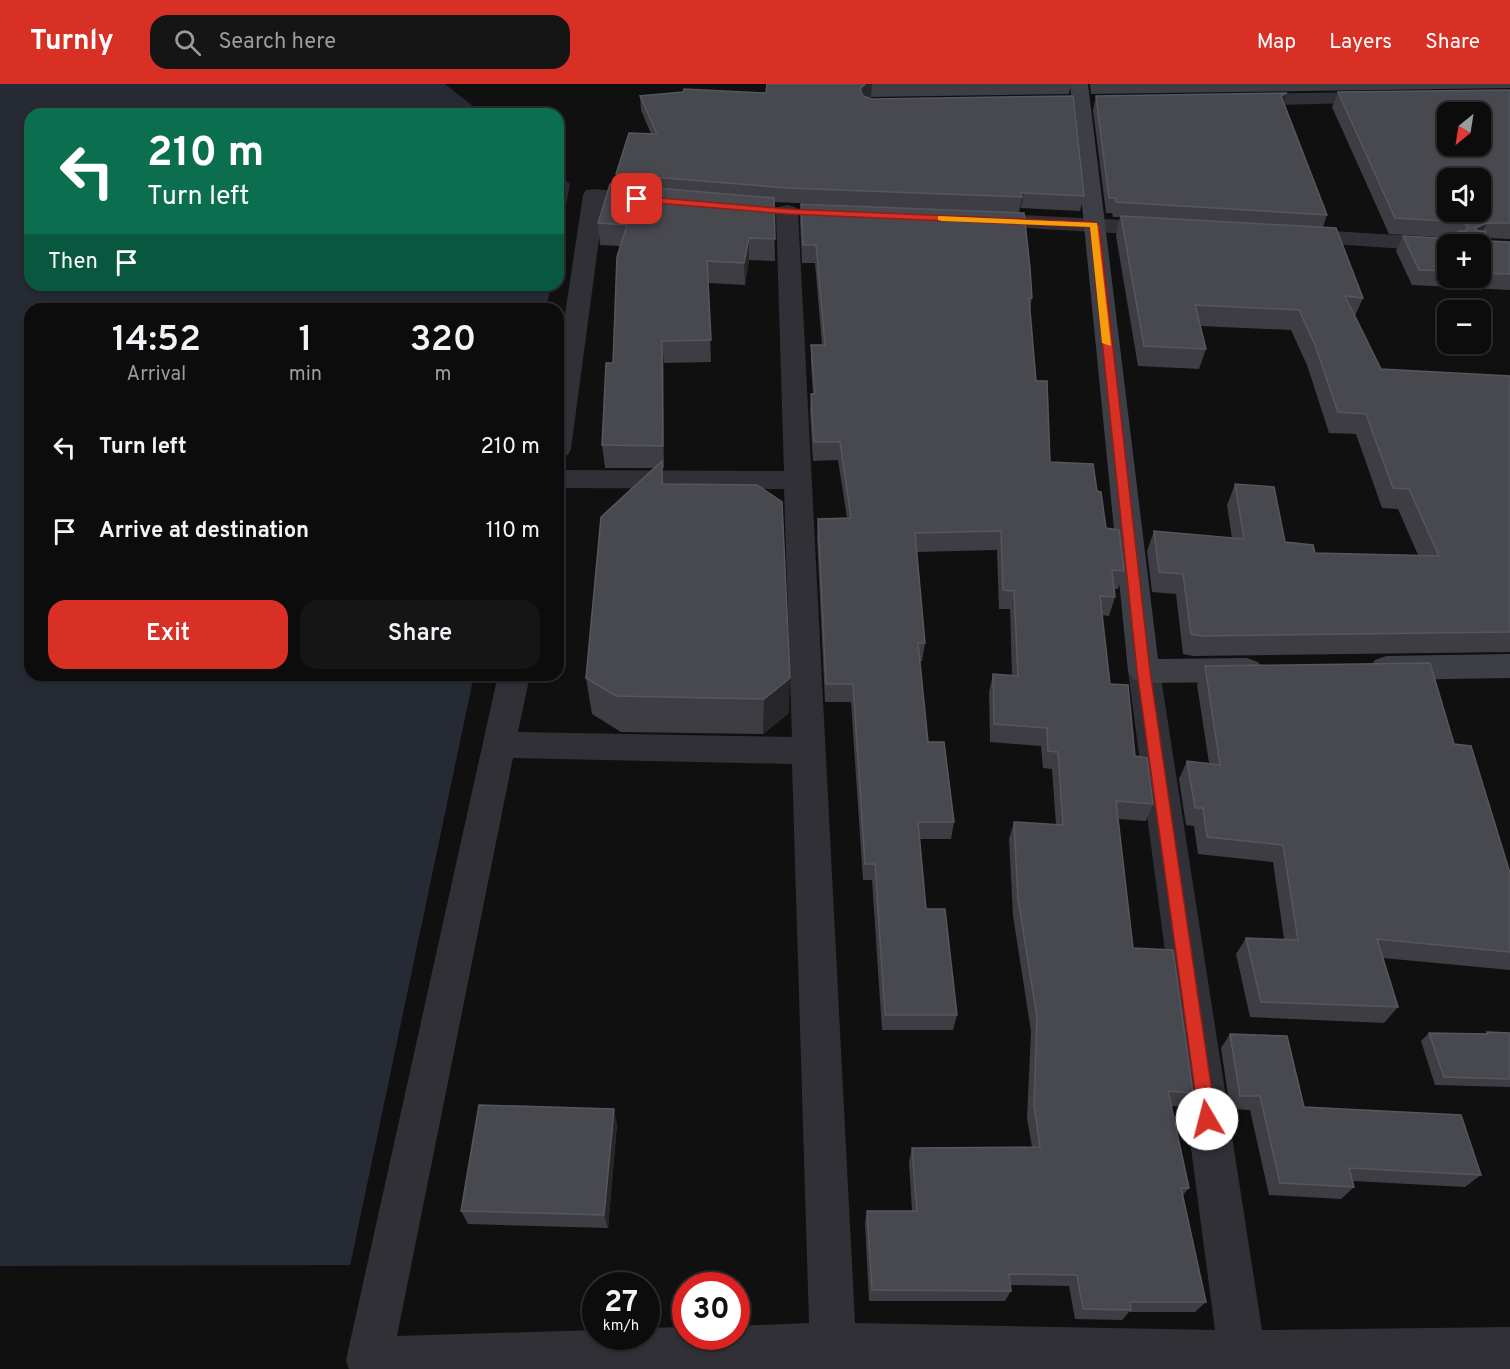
<!DOCTYPE html>
<html lang="en">
<head>
<meta charset="utf-8">
<style>
  :root { --surface:#0c0c0d; --page:#151516; --text:#f1f3f6; --muted:#9a9b9d; --line:#2c2c2e; --accent:#d93025 }
  body { margin:0; font-family:Overpass,sans-serif; background:var(--page); color:var(--text); height:100vh; display:flex; flex-direction:column; font-size:22px; white-space:nowrap }
  * { box-sizing:border-box; margin:0 }
  p { font-size:20px; color:var(--muted) }
  .icon { flex:none; width:33px; height:33px; fill:none; stroke:currentColor; stroke-width:2; stroke-linecap:round; stroke-linejoin:round }
  .map { position:relative; flex:1; overflow:hidden }
  .sheet { position:absolute; left:24px; top:219px; width:540px; height:378px; display:flex; flex-direction:column; background:var(--surface); border-radius:18px; box-shadow:0 2px 4px #0004,0 0 0 2px var(--line) }
  .sheet>* { flex:none }
  .banner { position:absolute; left:24px; top:24px; width:540px; height:183px; border-radius:18px; box-shadow:0 2px 4px #0004,0 0 0 2px var(--line); background:#0b6e4f; color:#fff; overflow:hidden }
  .needle { width:39px; rotate:210deg }
  .tools { position:absolute; left:1437px; top:18px; display:grid; gap:12px }
  .tools a { display:grid; place-items:center; width:54px; height:54px; border-radius:12px; background:var(--surface); box-shadow:0 2px 4px #0004,0 0 0 2px var(--line); font-size:30px }
  .speed { position:absolute; left:582px; top:1188px; display:flex; gap:12px; font-size:30px; font-weight:700; text-align:center }
  .speed>* { display:grid; place-content:center; width:78px; height:78px; border-radius:50%; background:var(--surface); box-shadow:0 2px 4px #0004,0 0 0 2px var(--line); line-height:1 }
  .speed small { font-size:15px; font-weight:400 }
  .speed .limit { border:9px solid #d22; background:#fff; color:#111 }
  .pin { position:absolute; display:grid; place-items:center; width:51px; height:51px; color:#fff; margin:-26px; border-radius:12px; box-shadow:0 3px 9px #0006 }
  .me { position:absolute; width:66px; margin:-33px; rotate:352deg; stroke-linejoin:round; filter:drop-shadow(0 0 4px #0008) }
  .turn { display:flex; align-items:center; gap:21px; height:126px; padding:0 24px; font-size:27px }
  .turn .icon { width:78px; height:78px; stroke-width:2.5 }
  .turn b { display:block; font-size:42px; line-height:51px }
  .then { display:flex; align-items:center; height:57px; padding:0 24px; background:#0003; gap:12px; font-size:22px }
  .eta { display:flex; justify-content:space-evenly; align-items:center; height:102px; text-align:center }
  .eta b { font-size:36px; font-weight:600; line-height:42px }
  .action { display:flex; gap:12px; margin-top:auto; padding:12px 24px }
  .action a { flex:1; height:69px; border-radius:18px; background:var(--accent); color:#fff; font-size:24px; font-weight:600; line-height:69px; text-align:center }
  .action a+a { background:var(--page); color:var(--text) }
  ul { padding:0; list-style:none }
  li { display:flex; align-items:center; gap:18px; height:84px; padding:0 24px }
  li div { flex:1 }
  li b { display:block; font-size:22px }
  li em { font-style:normal }
  header { display:flex; align-items:center; gap:36px; box-sizing:border-box; height:84px; padding:0 30px; background:var(--accent); color:#fff }
  header strong { font-size:28px }
  nav { display:flex; gap:33px; margin-inline-start:auto; font-size:21px }
  .search { width:420px; height:54px; background:var(--page); display:flex; align-items:center; gap:15px; box-sizing:border-box; padding:0 21px; border-radius:18px; color:var(--muted); font-size:22px }
  .map>svg:first-child { display:block }
  .water { fill:#262a35 }
  .pier { fill:#101011 }
  .lines { fill:none; stroke-linecap:round; stroke-linejoin:round }
  .street { fill:#313036; fill-rule:evenodd }
  .secondary { fill:#3e3e46; fill-rule:evenodd }
  .wall { fill:#3d3d43; fill-rule:evenodd }
  .shaded-wall { fill:#27272a }
  .building { fill:#48484f; stroke:#56565f; stroke-width:1.5; fill-rule:evenodd }
  .route { fill:#d93025; stroke:#8d1f18; stroke-width:1.5 }
  .slow { fill:#f59e0b }
</style>
</head>
<body>
<header>
<strong>Turnly</strong>
<div class="search"><svg class="icon" aria-label="search" viewBox="0 0 24 24"><circle cx="10" cy="10" r="6"/><path d="M15 15l6 6"/></svg>Search here</div>
<nav><a>Map</a><a>Layers</a><a>Share</a></nav>
</header>
<div class="map">
<svg width="1510" height="1285" viewBox="0 0 1510 1285">
  <rect width="100%" height="100%" fill="#101011"/>
  <g class="water">
    <polygon points="0,0 445,0 483,30 30,30 30,201 551,201 546,225 30,225 30,591 474,591 350,1182 0,1285"/>
    <polygon points="558,90 570,100 558,162"/>
  </g>
  <polygon class="pier" points="353,1181 268,1285 0,1285 0,1182"/>
  <g class="lines">
    <g class="street">
      <polygon points="1379,8 1386,10 1389,14 1386,18 1242,22 1235,20 1232,16 1235,12 1242,10"/>
      <polygon points="594,105 652,110 660,111 663,116 660,121 652,122 604,118 571,365 568,371 558,374 558,277 583,111 586,106"/>
      <path d="M787,121L795,123L798,128L855,1239L1215,1246L1128,587L1133,579L1144,575L1155,579L1160,587L1262,1246L1510,1243V1285H349L346,1276L498,591H530L518,648L792,653L784,405L558,404V386L784,387L776,128L779,123ZM513,674L792,680L809,1239L736,1242V1252H686V1243L646,1244V1252H596V1246L397,1252Z"/>
      <polygon points="979,129 1164,138 1172,140 1175,145 1172,150 1164,152 971,141 968,136 971,131"/>
      <polygon points="1297,145 1448,154 1456,156 1459,160 1448,160 1448,168 1289,157 1286,152 1289,147"/>
    </g>
    <g class="secondary">
      <polygon points="1070,0 1088,0 1158,575 1247,574 1258,578 1263,586 1258,594 1247,598 1144,599 1133,595 1128,587"/>
      <polygon points="1510,570 1510,594 1386,596 1375,592 1370,584 1375,576 1386,572"/>
    </g>
  </g>
  <g class="wall">
    <polygon points="767,0 1071,0 1069,10 868,13 1084,112 1080,127 1021,124 1020,124 1019,129 774,118 775,177 749,176 745,201 708,199 711,278 664,279 664,384 662,384 664,400 789,629 763,650 621,648 592,630 586,594 654,384 605,384 602,361 613,279 621,162 600,161 598,139 617,100 616,90 651,50 641,26 640,12 766,9"/>
    <polygon points="1090,0 1510,0 1510,4 1091,10"/>
    <path d="M1510,6V155L1487,154L1488,157L1510,158V206L1412,201L1396,167L1403,152L1454,155V154L1389,150L1332,23L1338,8ZM1448,160H1480V194H1448Z"/>
    <polygon points="1096,12 1284,19 1327,131 1323,143 1363,214 1355,232 1381,285 1510,292 1510,568 1193,572 1183,570 1176,510 1152,508 1147,467 1154,447 1232,454 1227,421 1235,400 1285,458 1315,469 1418,471 1398,425 1382,424 1356,350 1329,349 1307,281 1291,246 1200,242 1206,265 1199,285 1138,282 1116,152 1120,133 1113,133 1112,129 1106,129 1093,26"/>
    <polygon points="801,120 1032,214 1030,225 1036,297 1050,378 1097,407 1106,444 1124,487 1118,505 1114,505 1115,513 1109,532 1102,531 1110,600 1135,672 1153,720 1146,737 1118,735 1133,864 1193,1009 1183,1023 1171,1022 1189,1104 1183,1111 1206,1218 1195,1228 1129,1228 1122,1236 1075,1235 1069,1202 1010,1201 1011,1207 1005,1217 869,1217 865,1139 867,1127 912,1127 909,1077 912,1064 1032,1063 1027,1034 1031,947 1013,832 1009,755 1014,738 1056,741 1052,685 1043,684 1041,662 990,658 989,608 993,590 1012,592 1010,525 999,525 997,466 917,468 925,559 922,577 920,577 928,658 954,738 951,755 920,755 926,825 957,931 953,946 882,946 872,796 863,796 851,618 825,618 817,453 818,435 847,434 838,376 813,377 810,328 811,310 813,310 811,280 811,261 822,261 815,179 802,179 800,137"/>
    <polygon points="1205,582 1454,660 1510,789 1510,886 1383,874 1398,923 1384,939 1250,933 1236,870 1246,854 1284,855 1273,778 1198,770 1194,742 1186,741 1179,695 1187,677 1209,679 1197,601"/>
    <polygon points="1487,948 1510,949 1510,1003 1435,1001 1421,957 1429,949 1485,950"/>
    <polygon points="1230,950 1304,1023 1481,1091 1465,1103 1353,1097 1354,1103 1341,1115 1269,1111 1250,1026 1230,1025 1221,964"/>
    <polygon points="617,1040 608,1144 468,1140 461,1127"/>
  </g>
  <g class="shaded-wall">
    <polygon points="864,0 872,0 871,13 863,15 860,5"/>
    <polygon points="1287,9 1283,23 1281,12"/>
    <polygon points="1021,109 1024,109 1021,124 1020,124 1022,113"/>
    <polygon points="1487,139 1479,154 1475,144"/>
    <polygon points="749,154 749,176 745,201 744,179"/>
    <polygon points="662,257 664,279 664,384 663,362"/>
    <polygon points="790,594 789,629 763,650 764,615"/>
    <polygon points="614,1025 617,1040 608,1144 604,1131"/>
  </g>
  <g class="building">
    <polygon points="767,0 865,0 860,5 863,12 872,15 1073,12 1084,112 1024,109 1021,109 1022,113 787,104 616,90 629,49 657,50 640,12 683,8 684,5 766,9"/>
    <path d="M1510,6V139H1487L1475,144L1478,147H1485L1488,157L1510,158V190L1480,189V160H1448V187L1419,186L1403,152L1455,155L1458,147H1466L1468,143L1463,138L1395,134L1338,8ZM1448,28H1480V62H1448ZM1448,94H1480V128H1448Z"/>
    <polygon points="1287,9 1281,12 1327,131 1116,118 1115,114 1109,114 1096,12"/>
    <polygon points="610,100 774,114 775,155 749,154 744,179 707,177 711,256 662,257 663,362 602,361 606,279 613,279 617,173 627,141 598,139"/>
    <polygon points="801,120 1024,129 1030,184 1032,214 1029,214 1036,297 1047,297 1050,378 1093,380 1097,407 1101,408 1106,444 1119,446 1124,487 1112,486 1115,513 1100,512 1110,600 1128,601 1135,672 1147,674 1153,720 1116,717 1133,864 1173,866 1193,1009 1168,1007 1189,1104 1181,1104 1206,1218 1130,1218 1131,1226 1083,1225 1077,1191 1009,1190 1011,1207 872,1206 867,1127 917,1127 912,1064 1040,1063 1034,1021 1037,933 1018,815 1014,738 1063,741 1058,668 1048,667 1047,644 994,640 993,590 1018,592 1014,507 1003,506 1001,447 915,449 925,559 918,559 928,658 944,658 954,738 918,738 926,825 945,825 957,931 885,931 875,780 865,780 853,600 826,600 818,435 851,434 840,358 814,358 811,310 815,310 811,261 825,261 816,161 803,161"/>
    <polygon points="1121,132 1336,144 1363,214 1345,212 1381,285 1510,292 1510,548 1202,552 1191,550 1183,490 1159,488 1154,447 1244,455 1235,400 1274,403 1285,458 1313,461 1315,469 1439,472 1409,405 1393,404 1366,330 1338,328 1315,261 1299,226 1195,221 1206,265 1144,262"/>
    <polygon points="662,377 662,400 757,401 782,418 790,594 764,615 616,612 586,594 601,433"/>
    <polygon points="1430,579 1454,660 1471,662 1510,789 1510,868 1377,855 1398,923 1261,918 1246,854 1298,856 1283,761 1207,753 1203,724 1195,724 1187,677 1220,681 1205,582"/>
    <polygon points="1487,948 1510,949 1510,995 1444,993 1429,949 1488,950"/>
    <polygon points="1230,950 1287,952 1304,1023 1461,1031 1481,1091 1349,1084 1354,1103 1280,1099 1260,1012 1240,1012"/>
    <polygon points="479,1021 614,1025 604,1131 461,1127"/>
  </g>
  <polygon class="route" points="637,112 787,125 1094,138 1099,141 1150,587 1216,1035 1213,1041 1207,1043 1201,1041 1199,1035 1137,587 1090,143 787,130 633,117 633,113"/>
  <polygon class="slow" points="938,132 1097,139 1111,262 1102,259 1090,143 942,137 938,136"/>
</svg>
<div class="tools">
<a><svg class="needle" viewBox="-14 -14 28 28"><path d="M0-13l5 13h-10z" fill="#e53935"/><path d="M0 13l5-13h-10z" fill="#9a9b9d"/></svg></a>
<a><svg class="icon" aria-label="sound" viewBox="0 0 24 24"><path d="M4 9h4l5-4v14l-5-4H4zM17 9q2 3 0 6"/></svg></a>
<a>+</a>
<a>−</a>
</div>
<div class="speed"><div>27<small>km/h</small></div><div class="limit">30</div></div>
<div class="pin" style="left:637px;top:115px;background:#d93025"><svg class="icon" aria-label="arrive" viewBox="0 0 24 24"><path d="M6 21V4h12l-3 4 3 4H6"/></svg></div>
<svg class="me" style="left:1207px;top:1035px" viewBox="-20 -20 40 40"><circle r="19" fill="#fff"/><path d="M0-13L10 11 0 6-10 11z" fill="#d93025"/></svg>
<div class="banner">
<div class="turn"><svg class="icon" aria-label="left" viewBox="0 0 24 24"><path d="M17 20v-9H6M10 6l-5 5 5 5"/></svg><div><b>210 m</b>Turn left</div></div>
<div class="then">Then<svg class="icon" aria-label="arrive" viewBox="0 0 24 24"><path d="M6 21V4h12l-3 4 3 4H6"/></svg></div>
</div>
<section class="sheet">
<div class="eta">
<div><b>14:52</b><p>Arrival</p></div>
<div><b>1</b><p>min</p></div>
<div><b>320</b><p>m</p></div>
</div>
<ul>
<li><svg class="icon" aria-label="left" viewBox="0 0 24 24"><path d="M17 20v-9H6M10 6l-5 5 5 5"/></svg><div><b>Turn left</b></div><em>210 m</em></li>
<li><svg class="icon" aria-label="arrive" viewBox="0 0 24 24"><path d="M6 21V4h12l-3 4 3 4H6"/></svg><div><b>Arrive at destination</b></div><em>110 m</em></li>
</ul>
<div class="action"><a>Exit</a><a>Share</a></div>
</section>
</div>
</body>
</html>
